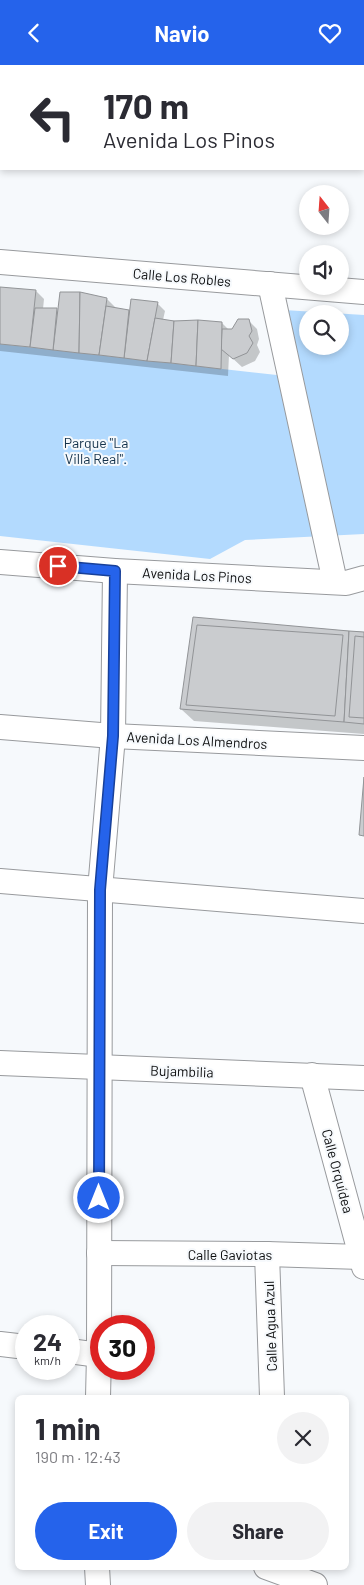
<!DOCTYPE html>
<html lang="en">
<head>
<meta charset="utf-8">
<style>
  :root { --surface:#fff; --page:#f2f2f3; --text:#2b2b33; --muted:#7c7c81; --accent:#2563eb }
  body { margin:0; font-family:Barlow,sans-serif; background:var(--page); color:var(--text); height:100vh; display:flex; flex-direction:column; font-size:19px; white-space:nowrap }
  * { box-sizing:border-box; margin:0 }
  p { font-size:16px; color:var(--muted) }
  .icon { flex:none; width:28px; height:28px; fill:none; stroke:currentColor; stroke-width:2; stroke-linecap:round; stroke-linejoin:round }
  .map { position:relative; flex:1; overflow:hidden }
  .details { position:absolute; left:15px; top:1330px; width:334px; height:175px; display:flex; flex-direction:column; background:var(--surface); border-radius:8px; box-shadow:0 2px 8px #0003 }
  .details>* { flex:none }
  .hud { position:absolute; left:0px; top:0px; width:365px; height:105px; box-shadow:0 2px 8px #0003; background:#fff; color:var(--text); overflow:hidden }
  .needle { width:32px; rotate:343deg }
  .fabs { position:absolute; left:299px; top:120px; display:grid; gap:10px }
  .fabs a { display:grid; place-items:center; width:50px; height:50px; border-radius:50%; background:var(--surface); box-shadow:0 2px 8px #0003; font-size:25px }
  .speed { position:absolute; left:15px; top:1250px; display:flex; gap:10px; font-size:25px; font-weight:700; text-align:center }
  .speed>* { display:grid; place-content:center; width:65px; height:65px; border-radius:50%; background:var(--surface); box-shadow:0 2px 8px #0003; line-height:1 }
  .speed small { font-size:12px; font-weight:400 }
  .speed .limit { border:8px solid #d22; background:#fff; color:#111 }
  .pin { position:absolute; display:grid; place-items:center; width:42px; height:42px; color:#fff; margin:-21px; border:2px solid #fff; border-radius:50%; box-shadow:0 1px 5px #0007 }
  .me { position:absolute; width:55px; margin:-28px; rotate:0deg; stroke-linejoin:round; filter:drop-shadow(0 0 4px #0008) }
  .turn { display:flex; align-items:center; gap:18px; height:105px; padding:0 20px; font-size:22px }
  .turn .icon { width:65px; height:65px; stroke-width:2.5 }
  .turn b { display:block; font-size:35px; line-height:42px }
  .round { display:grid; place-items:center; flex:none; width:52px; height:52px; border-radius:26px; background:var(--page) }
  .headline { display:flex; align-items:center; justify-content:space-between; height:85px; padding:0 20px }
  h1 { font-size:30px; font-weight:700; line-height:38px }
  .action { display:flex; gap:10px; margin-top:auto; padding:10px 20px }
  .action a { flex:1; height:58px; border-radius:30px; background:var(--accent); color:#fff; font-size:20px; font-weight:700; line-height:58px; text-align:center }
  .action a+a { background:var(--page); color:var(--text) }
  header { display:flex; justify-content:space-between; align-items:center; height:65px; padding:0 20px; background:var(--accent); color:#fff; font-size:22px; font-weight:700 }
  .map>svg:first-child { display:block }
  .green { fill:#b3dafe; fill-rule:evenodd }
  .shadow { fill:#0003 }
  .building { fill:#cacccf; stroke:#929497 }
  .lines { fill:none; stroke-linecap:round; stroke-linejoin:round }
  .minor-casing { stroke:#989a9d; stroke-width:26 }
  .minor { stroke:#fff; stroke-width:24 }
  .route-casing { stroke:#184099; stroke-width:12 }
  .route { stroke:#2563eb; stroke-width:9 }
  .labels { text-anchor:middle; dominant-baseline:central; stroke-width:4; stroke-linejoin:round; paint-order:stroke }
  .street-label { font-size:14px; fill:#0d0e0f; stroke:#f6f9fc }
  .park-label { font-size:14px; fill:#13314a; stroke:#f6f9fc }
</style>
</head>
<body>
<header><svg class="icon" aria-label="back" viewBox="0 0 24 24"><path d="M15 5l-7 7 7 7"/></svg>Navio<svg class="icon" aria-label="heart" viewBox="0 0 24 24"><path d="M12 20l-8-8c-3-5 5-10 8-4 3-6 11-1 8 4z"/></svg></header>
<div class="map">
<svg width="364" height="1520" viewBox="0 0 364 1520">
  <rect width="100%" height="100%" fill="#f6f9fc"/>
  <path class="green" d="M284,245L364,250V469L245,475L210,494L0,471V279L295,312ZM308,249H340V281H308Z"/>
  <g class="shadow">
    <polygon points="0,223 36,226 44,234 43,244 56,245 58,247 107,234 115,242 114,244 131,246 157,238 165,246 163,255 222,258 229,265 233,265 249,256 257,264 259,274 257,280 260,287 255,296 242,302 229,290 228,311 0,286"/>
    <polygon points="194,554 364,567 364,669 194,656 181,644"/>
  </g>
  <g class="building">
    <polygon points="0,222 36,225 30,282 0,279"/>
    <polygon points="60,227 80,227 79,288 53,285"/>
    <polygon points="80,227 107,233 99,290 79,288"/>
    <polygon points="131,234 158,237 147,296 124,293"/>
    <polygon points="106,241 129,245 124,293 99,290"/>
    <polygon points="35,243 57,243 53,285 30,282"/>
    <polygon points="155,253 174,256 171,298 147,296"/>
    <polygon points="238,254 249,254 252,266 249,271 253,278 247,288 233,294 221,284 222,264 232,264"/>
    <polygon points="198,255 196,301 171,298 174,256"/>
    <polygon points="198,255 222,257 221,304 196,301"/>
    <polygon points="193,552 349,566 344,657 180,644"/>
    <polygon points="197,560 343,570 335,651 186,640"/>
    <polygon points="349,566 364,567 364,659 344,657"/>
    <polygon points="355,571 364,572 364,653 349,652"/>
    <polygon points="364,712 364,771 359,770"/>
  </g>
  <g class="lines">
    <g class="minor-casing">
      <g id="minor">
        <polyline points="326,0 326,1"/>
        <polyline points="0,12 1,12"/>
        <polyline points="0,197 364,227"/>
        <polyline points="270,219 335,517"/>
        <polyline points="0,497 115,506 346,518 364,513"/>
        <polyline points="0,662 113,671 364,683"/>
        <polyline points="0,816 364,846"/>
        <polyline points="0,998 364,1013"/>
        <polyline points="312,1010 364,1202"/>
        <polyline points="99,1188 267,1189 361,1192"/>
        <polyline points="267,1189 272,1332"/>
        <polyline points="0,1279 26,1282"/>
        <polyline points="69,1286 99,1290"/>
        <polyline points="98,1332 99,1290 100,825 113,671 115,506"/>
        <polyline points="97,1502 98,1520"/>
        <polyline points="266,1502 315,1520"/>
      </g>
    </g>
    <use href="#minor" class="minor"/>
  </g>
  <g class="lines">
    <g class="route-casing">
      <polyline id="route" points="58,501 115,506 113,671 100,825 99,1133"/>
    </g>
    <use href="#route" class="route"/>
  </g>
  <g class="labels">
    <g class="street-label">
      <text transform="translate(182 212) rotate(5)">Calle Los Robles</text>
      <text transform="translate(197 510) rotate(3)">Avenida Los Pinos</text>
      <text transform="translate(197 675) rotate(3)">Avenida Los Almendros</text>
      <text transform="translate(182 1006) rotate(2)">Bujambilia</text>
      <text transform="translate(338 1106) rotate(75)">Calle Orquídea</text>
      <text x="230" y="1189">Calle Gaviotas</text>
      <text transform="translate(270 1261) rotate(-92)">Calle Agua Azul</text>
    </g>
    <g class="park-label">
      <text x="96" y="377">Parque "La<tspan x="96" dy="16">Villa Real".</tspan></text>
    </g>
  </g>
</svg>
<div class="fabs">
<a><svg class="needle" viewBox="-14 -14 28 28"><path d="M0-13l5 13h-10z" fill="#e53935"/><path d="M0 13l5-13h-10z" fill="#7c7c81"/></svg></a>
<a><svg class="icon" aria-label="sound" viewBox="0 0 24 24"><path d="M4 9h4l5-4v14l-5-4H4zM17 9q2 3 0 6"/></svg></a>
<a><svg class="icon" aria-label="search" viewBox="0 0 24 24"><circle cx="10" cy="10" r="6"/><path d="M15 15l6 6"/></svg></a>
</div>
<div class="speed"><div>24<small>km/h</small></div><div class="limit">30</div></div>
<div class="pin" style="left:58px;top:501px;background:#d93025"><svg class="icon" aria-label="arrive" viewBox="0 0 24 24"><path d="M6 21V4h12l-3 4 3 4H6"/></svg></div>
<svg class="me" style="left:99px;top:1133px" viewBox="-20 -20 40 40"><circle r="17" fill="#2563eb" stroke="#fff" stroke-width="3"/><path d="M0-11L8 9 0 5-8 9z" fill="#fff"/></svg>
<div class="hud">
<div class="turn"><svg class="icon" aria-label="left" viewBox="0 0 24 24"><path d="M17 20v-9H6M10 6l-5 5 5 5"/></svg><div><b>170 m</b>Avenida Los Pinos</div></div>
</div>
<section class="details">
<div class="headline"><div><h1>1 min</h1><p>190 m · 12:43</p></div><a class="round"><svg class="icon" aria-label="close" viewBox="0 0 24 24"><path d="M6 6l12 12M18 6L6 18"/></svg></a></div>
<div class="action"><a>Exit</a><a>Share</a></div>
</section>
</div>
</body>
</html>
